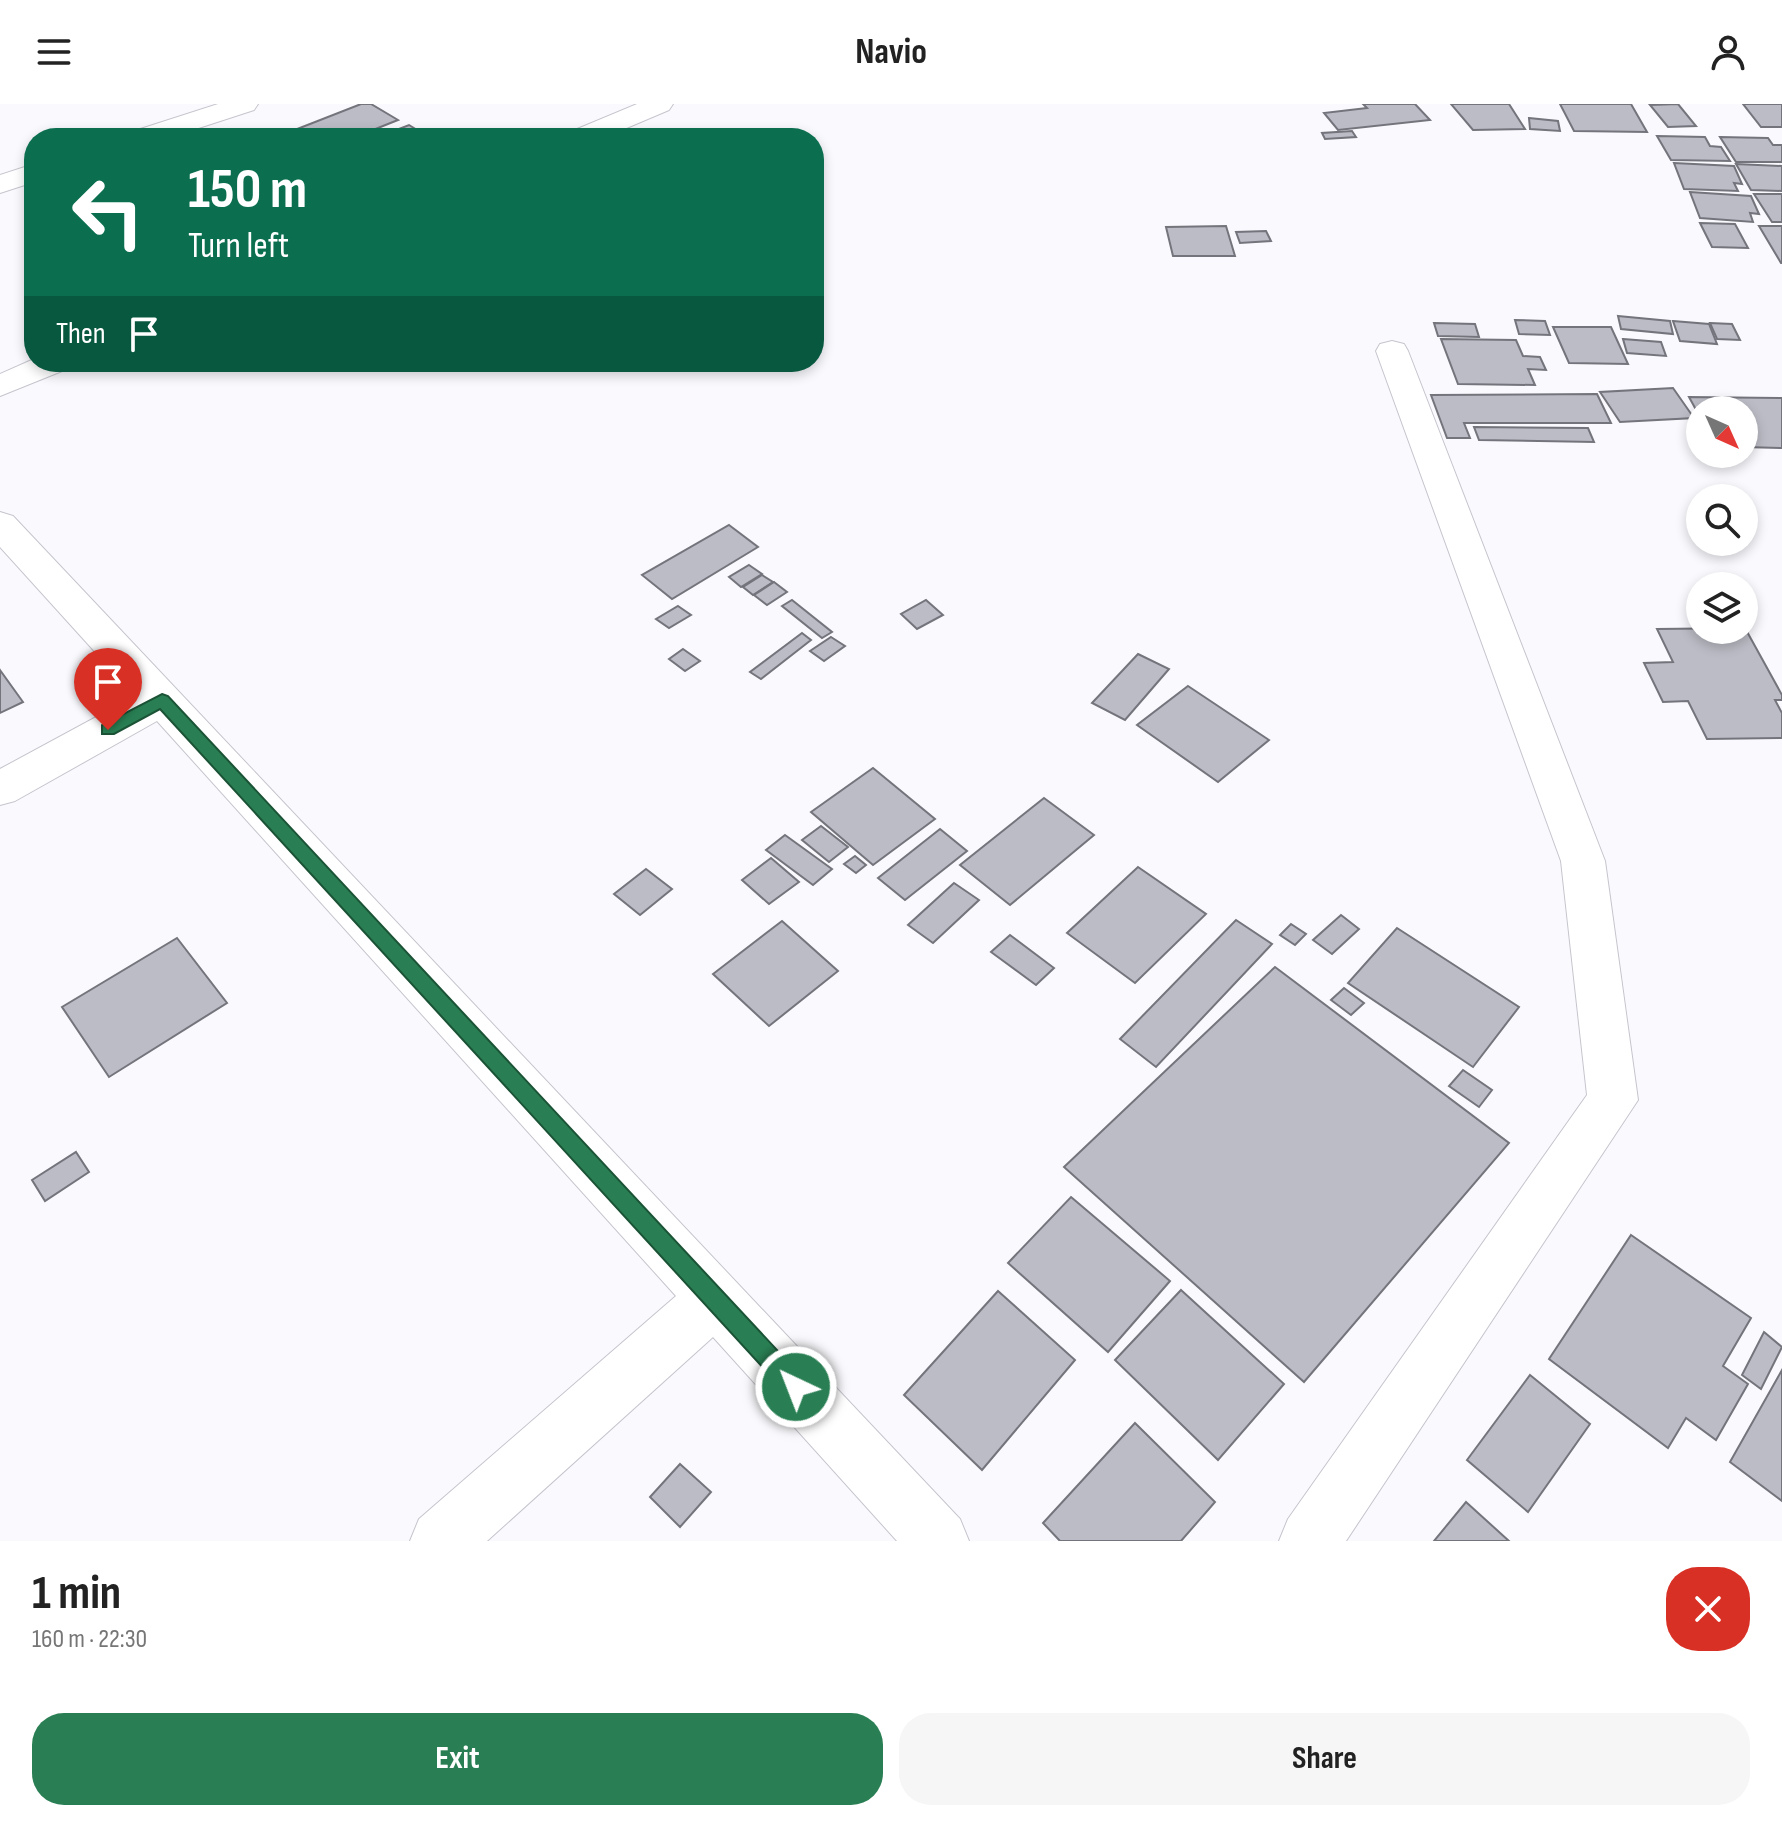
<!DOCTYPE html>
<html lang="en">
<head>
<meta charset="utf-8">
<style>
  :root { --surface:#fff; --page:#f6f6f6; --text:#222; --muted:#767676; --accent:#297f53 }
  body { margin:0; font-family:"Sofia Sans Condensed",sans-serif; background:var(--page); color:var(--text); height:100vh; display:flex; flex-direction:column; font-size:30px; white-space:nowrap }
  * { box-sizing:border-box; margin:0 }
  p { font-size:26px; color:var(--muted) }
  .icon { flex:none; width:44px; height:44px; fill:none; stroke:currentColor; stroke-width:2; stroke-linecap:round; stroke-linejoin:round }
  .map { position:relative; height:1437px; overflow:hidden }
  .sheet { display:flex; flex-direction:column; background:var(--surface); flex:1 }
  .sheet>* { flex:none }
  .guide { position:absolute; left:24px; top:24px; width:800px; height:244px; border-radius:32px; box-shadow:0 4px 12px #0003; background:#0b6e4f; color:#fff; overflow:hidden }
  .needle { width:52px; rotate:135deg }
  .tools { position:absolute; left:1686px; top:292px; display:grid; gap:16px }
  .tools a { display:grid; place-items:center; width:72px; height:72px; border-radius:50%; background:var(--surface); box-shadow:0 4px 12px #0003; font-size:40px }
  .pin { position:absolute; display:grid; place-items:center; width:68px; height:68px; color:#fff; margin:-82px -34px; border-radius:50% 50% 50% 0; rotate:-45deg; box-shadow:0 0 8px #0007 }
  .pin .icon { rotate:45deg }
  .me { position:absolute; width:88px; margin:-44px; rotate:317deg; stroke-linejoin:round; filter:drop-shadow(0 0 6px #0008) }
  .turn { display:flex; align-items:center; gap:28px; height:168px; padding:0 32px; font-size:36px }
  .turn .icon { width:104px; height:104px; stroke-width:2.5 }
  .turn b { display:block; font-size:56px; line-height:68px }
  .then { display:flex; align-items:center; height:76px; padding:0 32px; background:#0003; gap:16px; font-size:30px }
  .round { display:grid; place-items:center; flex:none; width:84px; height:84px; border-radius:32px; background:var(--page) }
  .head { display:flex; align-items:center; justify-content:space-between; height:136px; padding:0 32px }
  h1 { font-size:48px; font-weight:700; line-height:60px }
  .button { display:flex; gap:16px; margin-top:auto; padding:16px 32px }
  .button a { flex:1; height:92px; border-radius:32px; background:var(--accent); color:#fff; font-size:32px; font-weight:700; line-height:92px; text-align:center }
  .button a+a { background:var(--page); color:var(--text) }
  header { display:flex; justify-content:space-between; align-items:center; height:104px; padding:0 32px; background:var(--surface); font-size:36px; font-weight:700 }
  .map>svg:first-child { display:block }
  .building { fill:#bbbcc5; stroke:#74747d; stroke-width:2 }
  .lines { fill:none; stroke-linecap:round; stroke-linejoin:round }
  .street-casing { stroke:#c5c5ce; stroke-width:2 }
  .street { fill:#fff; fill-rule:evenodd }
  .route { fill:#297f53; stroke:#1b5336; stroke-width:2 }
</style>
</head>
<body>
<header><svg class="icon" aria-label="menu" viewBox="0 0 24 24"><path d="M4 6h16M4 12h16M4 18h16"/></svg>Navio<svg class="icon" aria-label="person" viewBox="0 0 24 24"><circle cx="12" cy="8" r="4"/><path d="M4 21q1-7 8-7t8 7"/></svg></header>
<div class="map">
<svg width="1782" height="1437" viewBox="0 0 1782 1437">
  <rect width="100%" height="100%" fill="#fafafe"/>
  <g class="building">
    <polygon points="361,0 371,0 398,16 353,34 303,34 292,27"/>
    <polygon points="1363,0 1415,0 1430,16 1338,26 1324,9 1367,4"/>
    <polygon points="1451,0 1509,0 1525,25 1473,26"/>
    <polygon points="1560,0 1631,0 1647,28 1574,27"/>
    <polygon points="1678,0 1696,22 1668,23 1650,1"/>
    <polygon points="1743,0 1782,0 1782,23 1761,23"/>
    <polygon points="1529,14 1558,17 1560,27 1530,25"/>
    <polygon points="409,21 430,34 378,33"/>
    <polygon points="1352,27 1356,33 1325,35 1322,29"/>
    <polygon points="1657,32 1705,33 1710,42 1721,43 1730,57 1671,56"/>
    <polygon points="1720,33 1768,34 1773,41 1782,41 1782,58 1736,58"/>
    <polygon points="1674,59 1734,62 1742,80 1734,79 1738,87 1684,85"/>
    <polygon points="1736,60 1782,62 1782,87 1751,86"/>
    <polygon points="1690,88 1751,92 1759,110 1750,109 1753,118 1700,114"/>
    <polygon points="1754,90 1782,90 1782,118 1772,118"/>
    <polygon points="1700,119 1735,120 1748,144 1712,143"/>
    <polygon points="1226,122 1235,152 1173,152 1166,123"/>
    <polygon points="1759,122 1782,122 1782,159 1781,159"/>
    <polygon points="1266,127 1271,137 1240,139 1236,128"/>
    <polygon points="1618,212 1670,217 1673,230 1621,225"/>
    <polygon points="1515,216 1545,217 1550,231 1519,230"/>
    <polygon points="1673,217 1709,220 1717,240 1680,237"/>
    <polygon points="1434,219 1475,220 1479,233 1438,232"/>
    <polygon points="1710,219 1732,220 1740,236 1717,235"/>
    <polygon points="1553,223 1611,223 1628,260 1569,259"/>
    <polygon points="1441,235 1516,236 1523,252 1540,253 1546,266 1528,265 1535,281 1458,280"/>
    <polygon points="1623,235 1661,238 1666,252 1627,249"/>
    <polygon points="1673,284 1694,314 1620,318 1600,288"/>
    <polygon points="1597,290 1611,319 1464,319 1470,334 1447,334 1431,291"/>
    <polygon points="1689,293 1782,294 1782,344 1744,343 1744,306 1700,306 1700,313"/>
    <polygon points="1474,323 1588,324 1594,338 1479,336"/>
    <polygon points="729,421 758,443 672,495 642,471"/>
    <polygon points="749,461 762,470 741,483 729,473"/>
    <polygon points="762,471 773,478 753,491 743,483"/>
    <polygon points="774,478 787,488 767,501 754,491"/>
    <polygon points="792,496 832,528 822,534 782,502"/>
    <polygon points="926,496 943,511 917,525 901,510"/>
    <polygon points="678,502 691,511 669,524 656,515"/>
    <polygon points="1745,524 1782,591 1782,596 1775,596 1782,609 1782,634 1707,635 1688,597 1663,598 1644,559 1673,558 1657,525"/>
    <polygon points="802,529 811,536 761,575 750,568"/>
    <polygon points="831,533 845,542 824,557 810,547"/>
    <polygon points="683,545 700,557 685,567 669,555"/>
    <polygon points="1138,550 1169,565 1125,616 1092,599"/>
    <polygon points="0,566 23,598 0,609"/>
    <polygon points="1188,582 1269,636 1218,678 1137,621"/>
    <polygon points="873,664 935,715 873,761 811,708"/>
    <polygon points="1044,694 1094,731 1010,801 960,761"/>
    <polygon points="821,722 848,743 829,758 802,736"/>
    <polygon points="940,725 967,747 905,796 878,774"/>
    <polygon points="785,731 832,765 813,781 766,746"/>
    <polygon points="855,752 866,761 856,769 844,760"/>
    <polygon points="771,754 799,778 769,800 742,776"/>
    <polygon points="1138,763 1206,810 1135,879 1067,829"/>
    <polygon points="646,765 672,785 640,811 614,790"/>
    <polygon points="954,779 979,796 933,839 908,821"/>
    <polygon points="1341,811 1359,825 1332,850 1313,836"/>
    <polygon points="1236,816 1272,840 1156,963 1120,935"/>
    <polygon points="782,817 838,867 769,922 713,870"/>
    <polygon points="1291,820 1306,830 1295,841 1280,831"/>
    <polygon points="1397,824 1519,903 1473,963 1348,879"/>
    <polygon points="1010,831 1054,864 1036,881 991,848"/>
    <polygon points="177,834 227,899 109,973 62,903"/>
    <polygon points="1275,863 1509,1039 1304,1278 1064,1063"/>
    <polygon points="1344,884 1364,899 1351,911 1331,896"/>
    <polygon points="1463,966 1492,986 1479,1003 1449,982"/>
    <polygon points="76,1048 89,1068 45,1097 32,1076"/>
    <polygon points="1071,1093 1170,1177 1108,1248 1008,1159"/>
    <polygon points="1631,1131 1751,1214 1723,1262 1748,1280 1716,1336 1686,1314 1668,1344 1549,1255"/>
    <polygon points="1181,1186 1284,1280 1218,1356 1115,1256"/>
    <polygon points="998,1187 1075,1256 982,1366 904,1291"/>
    <polygon points="1764,1228 1782,1243 1761,1285 1742,1271"/>
    <polygon points="1782,1266 1782,1397 1730,1358"/>
    <polygon points="1530,1271 1590,1320 1528,1408 1467,1356"/>
    <polygon points="1135,1319 1215,1398 1181,1437 1060,1437 1043,1419"/>
    <polygon points="680,1360 711,1388 680,1423 650,1393"/>
    <polygon points="1466,1398 1509,1437 1434,1437"/>
  </g>
  <g class="lines">
    <g class="street-casing">
      <g id="street">
        <polygon points="218,0 258,0 254,6 168,34 127,34 131,28"/>
        <polygon points="637,0 673,0 669,6 603,34 566,34 570,28"/>
        <polygon points="34,60 34,78 0,89 0,71"/>
        <polygon points="1392,237 1404,240 1408,247 1605,757 1638,996 1346,1437 1279,1437 1288,1415 1587,991 1561,757 1376,247 1380,240"/>
        <polygon points="34,255 34,258 71,258 67,265 0,292 0,270"/>
        <polygon points="0,408 13,412 960,1415 969,1437 897,1437 713,1233 487,1437 410,1437 419,1415 676,1192 157,617 15,697 0,701 0,665 135,592 0,443"/>
      </g>
    </g>
    <use href="#street" class="street"/>
  </g>
  <polygon class="route" points="162,590 168,592 804,1275 808,1283 804,1291 796,1295 788,1291 160,605 114,630 102,630 102,621"/>
</svg>
<div class="tools">
<a><svg class="needle" viewBox="-14 -14 28 28"><path d="M0-13l5 13h-10z" fill="#e53935"/><path d="M0 13l5-13h-10z" fill="#767676"/></svg></a>
<a><svg class="icon" aria-label="search" viewBox="0 0 24 24"><circle cx="10" cy="10" r="6"/><path d="M15 15l6 6"/></svg></a>
<a><svg class="icon" aria-label="layers" viewBox="0 0 24 24"><path d="M12 4l9 5-9 5-9-5zM3 14l9 5 9-5"/></svg></a>
</div>
<div class="pin" style="left:108px;top:626px;background:#d93025"><svg class="icon" aria-label="arrive" viewBox="0 0 24 24"><path d="M6 21V4h12l-3 4 3 4H6"/></svg></div>
<svg class="me" style="left:796px;top:1283px" viewBox="-20 -20 40 40"><circle r="17" fill="#297f53" stroke="#fff" stroke-width="3"/><path d="M0-11L8 9 0 5-8 9z" fill="#fff"/></svg>
<div class="guide">
<div class="turn"><svg class="icon" aria-label="left" viewBox="0 0 24 24"><path d="M17 20v-9H6M10 6l-5 5 5 5"/></svg><div><b>150 m</b>Turn left</div></div>
<div class="then">Then<svg class="icon" aria-label="arrive" viewBox="0 0 24 24"><path d="M6 21V4h12l-3 4 3 4H6"/></svg></div>
</div>
</div>
<section class="sheet">
<div class="head"><div><h1>1 min</h1><p>160 m · 22:30</p></div><a class="round" style="background:#d93025;color:#fff"><svg class="icon" aria-label="close" viewBox="0 0 24 24"><path d="M6 6l12 12M18 6L6 18"/></svg></a></div>
<div class="button"><a>Exit</a><a>Share</a></div>
</section>
</body>
</html>
